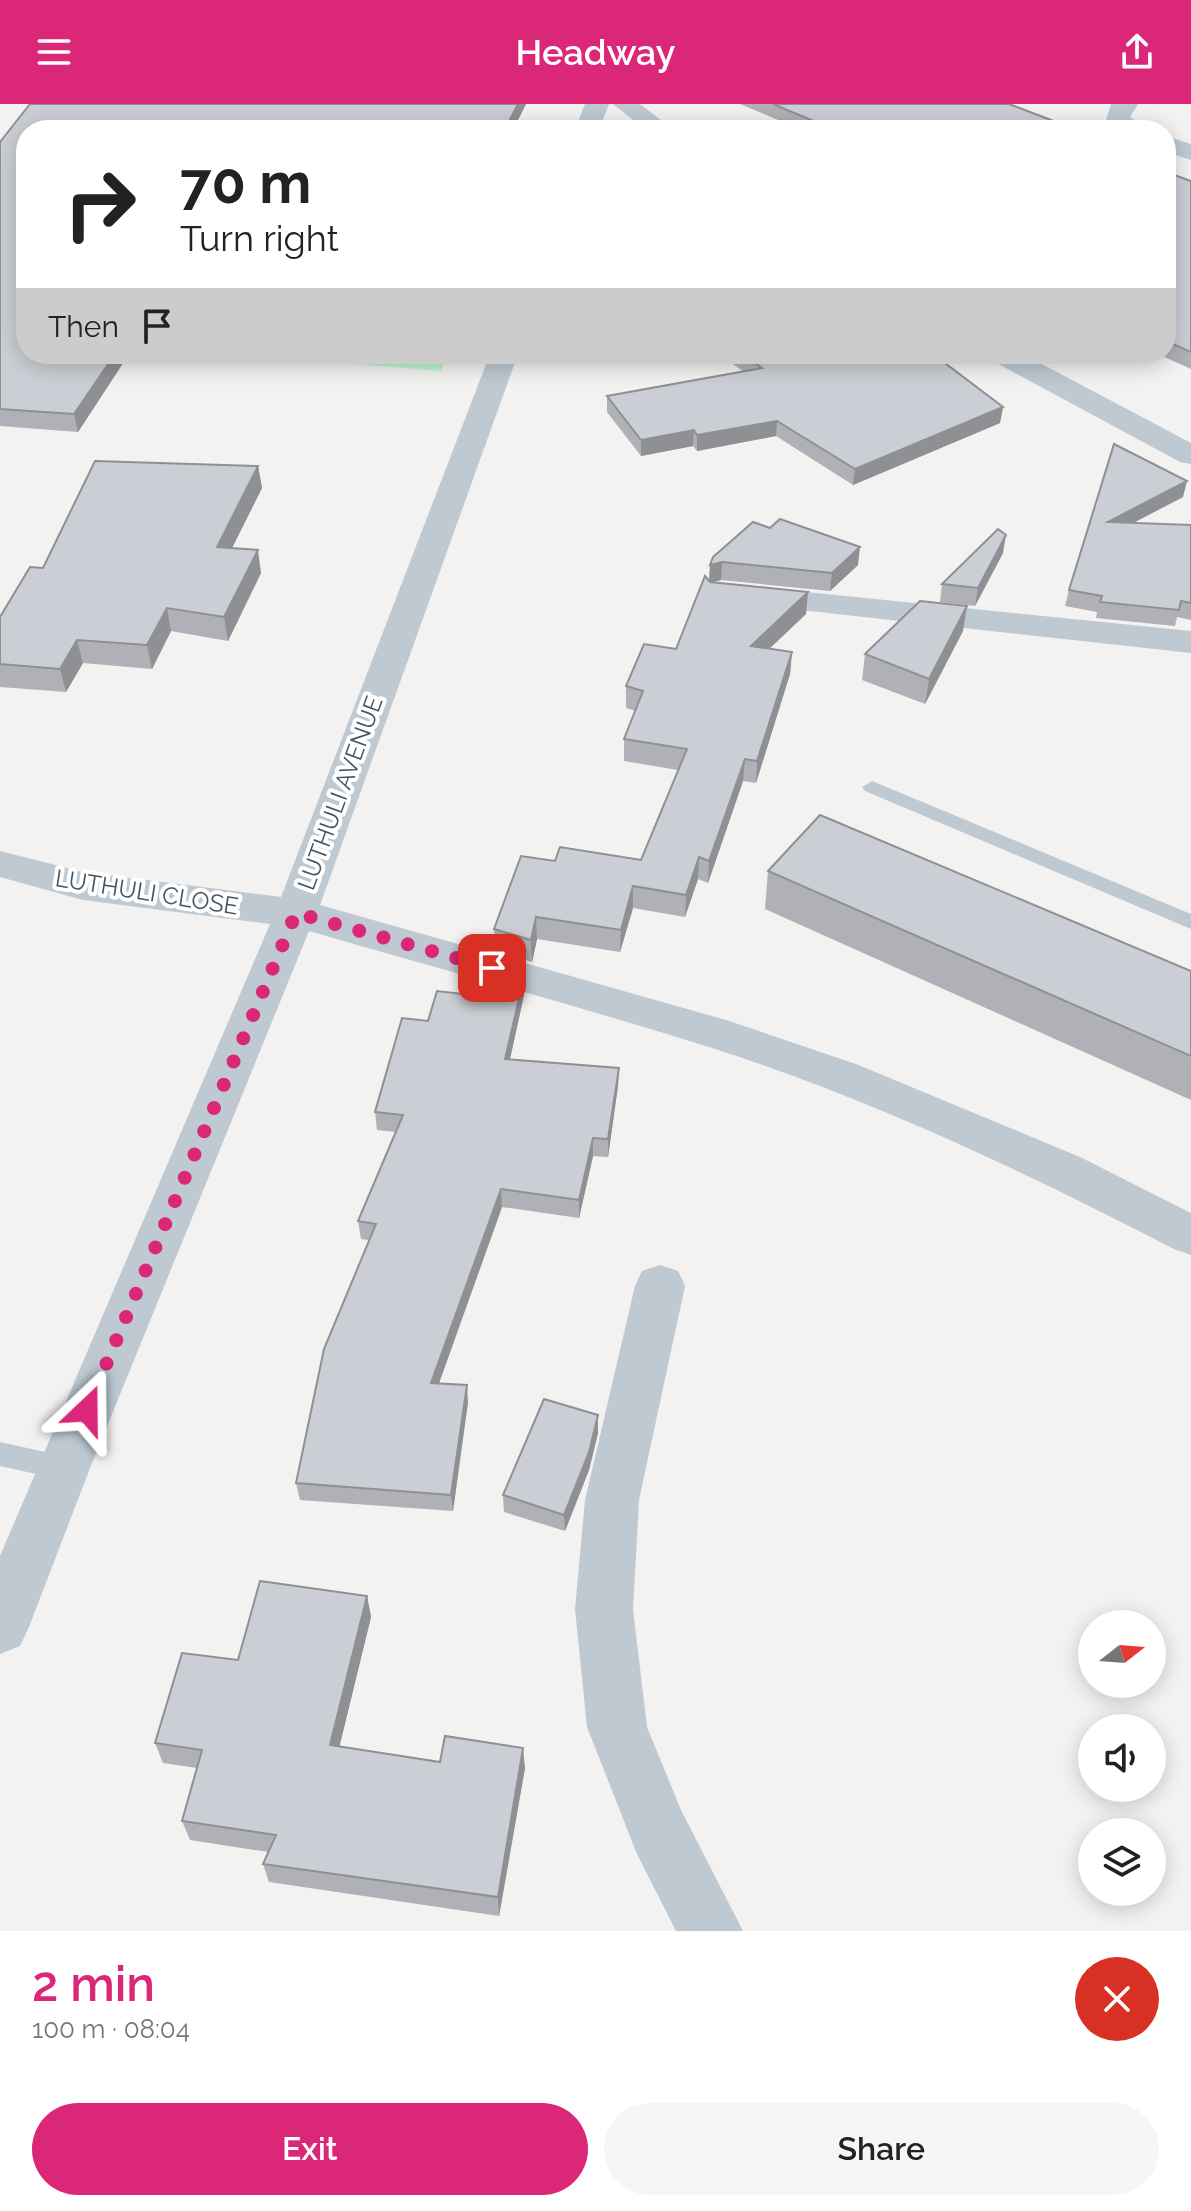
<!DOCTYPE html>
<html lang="en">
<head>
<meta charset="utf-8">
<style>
  :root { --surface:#fff; --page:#f6f6f6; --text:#222; --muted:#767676; --accent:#db2777 }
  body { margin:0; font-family:Raleway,sans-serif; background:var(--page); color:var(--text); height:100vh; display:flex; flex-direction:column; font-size:30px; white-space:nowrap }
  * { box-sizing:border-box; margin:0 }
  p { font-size:26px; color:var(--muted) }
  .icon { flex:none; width:44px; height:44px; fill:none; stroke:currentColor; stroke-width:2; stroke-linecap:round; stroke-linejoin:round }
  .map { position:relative; height:1827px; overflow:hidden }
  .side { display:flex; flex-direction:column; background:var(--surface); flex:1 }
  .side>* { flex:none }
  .banner { position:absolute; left:16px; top:16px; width:1160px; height:244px; border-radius:32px; box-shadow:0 4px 20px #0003; background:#fff; color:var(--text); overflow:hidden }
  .needle { width:52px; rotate:73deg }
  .buttons { position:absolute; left:1078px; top:1506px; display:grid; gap:16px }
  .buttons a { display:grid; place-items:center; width:88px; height:88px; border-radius:50%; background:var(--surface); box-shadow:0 4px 20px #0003; font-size:40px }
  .pin { position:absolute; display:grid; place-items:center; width:68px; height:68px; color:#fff; margin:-34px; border-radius:16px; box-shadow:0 4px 12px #0006 }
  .me { position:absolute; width:88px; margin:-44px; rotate:23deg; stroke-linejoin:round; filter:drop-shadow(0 0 6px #0008) }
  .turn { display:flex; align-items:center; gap:28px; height:168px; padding:0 32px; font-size:36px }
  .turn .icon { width:104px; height:104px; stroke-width:2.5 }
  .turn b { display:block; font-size:56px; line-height:68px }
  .then { display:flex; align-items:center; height:76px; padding:0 32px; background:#0003; gap:16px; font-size:30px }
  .round { display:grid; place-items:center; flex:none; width:84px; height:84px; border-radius:42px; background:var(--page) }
  .summary { display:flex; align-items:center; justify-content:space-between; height:136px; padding:0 32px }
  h1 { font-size:48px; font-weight:600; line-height:60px; color:var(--accent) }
  .cta { display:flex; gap:16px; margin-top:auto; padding:16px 32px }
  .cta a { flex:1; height:92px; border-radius:48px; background:var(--accent); color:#fff; font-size:32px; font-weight:600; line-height:92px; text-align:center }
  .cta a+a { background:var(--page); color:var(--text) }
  header { display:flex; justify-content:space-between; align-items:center; height:104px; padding:0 32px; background:var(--accent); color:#fff; font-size:36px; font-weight:600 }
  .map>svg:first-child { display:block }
  .green { fill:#bcf5d0 }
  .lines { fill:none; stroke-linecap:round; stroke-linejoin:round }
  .service { fill:#bec9d2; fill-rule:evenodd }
  .minor { fill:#bec9d2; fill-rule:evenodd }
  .tertiary { fill:#bec9d2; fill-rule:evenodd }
  .wall { fill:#afb1b6 }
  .shaded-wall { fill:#8e9094 }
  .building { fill:#cbced4; stroke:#8e9094; stroke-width:2 }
  .route { stroke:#db2777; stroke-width:14; stroke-dasharray:0 25.2 }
  .labels { text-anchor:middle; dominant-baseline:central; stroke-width:8; stroke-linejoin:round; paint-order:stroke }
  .street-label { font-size:24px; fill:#475561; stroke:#fff }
</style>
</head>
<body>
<header><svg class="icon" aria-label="menu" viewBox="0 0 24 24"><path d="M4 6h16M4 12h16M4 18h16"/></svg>Headway<svg class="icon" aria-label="share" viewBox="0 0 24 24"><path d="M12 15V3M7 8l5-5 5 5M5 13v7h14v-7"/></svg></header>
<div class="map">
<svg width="1191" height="1827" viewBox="0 0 1191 1827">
  <rect width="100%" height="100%" fill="#f4f1f1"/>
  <polygon class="green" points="335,250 448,250 441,267 331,258"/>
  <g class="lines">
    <g class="service">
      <polygon points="872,677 1191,810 1191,825 865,687 862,683"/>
      <polygon points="0,1338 63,1352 73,1356 77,1364 73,1372 63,1376 0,1362"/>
    </g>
    <g class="minor">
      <polygon points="585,0 609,0 599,26 575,26"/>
      <path d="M1111,0H1138L1130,13L1150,26C1134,26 1117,30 1106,16Z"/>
      <polygon points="1166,32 1191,40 1191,56 1166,48"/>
      <path d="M490,250H518L320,801L726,916L856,960L1080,1053L1191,1109V1151L1174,1145C1025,1068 872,995 712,944C579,902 443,866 309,827L90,1364L29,1523L20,1542L0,1550V1452L270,820L83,796L0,773V747L83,768L281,793Z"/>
      <polygon points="748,482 1191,527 1191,549 736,499 731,492 736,485"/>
      <polygon points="660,1161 678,1167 685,1182 639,1396 633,1505 647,1623 681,1706 743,1827 676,1827 637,1750 587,1623 575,1505 585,1396 635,1182 642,1167"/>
    </g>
    <g class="tertiary">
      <polygon points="613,0 640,0 674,26 646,26"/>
      <polygon points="987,250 1023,250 1191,339 1191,360 1180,358 991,256"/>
    </g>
  </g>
  <g class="wall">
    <polygon points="30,0 526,0 513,26 26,26 129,250 78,328 0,322 0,38"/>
    <polygon points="740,0 1009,0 1077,26 802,26"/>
    <polygon points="1166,68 1191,77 1191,265 1160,251 1160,250 1166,250"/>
    <polygon points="718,250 933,250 1003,303 1000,319 853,381 776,332 697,347 693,342 641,352 607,308 607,292 743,267"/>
    <polygon points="1114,340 1183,393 1133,419 1191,421 1191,516 1177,513 1175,522 1096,514 1097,508 1065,502 1069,486"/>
    <polygon points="258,362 262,384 232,444 261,469 228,537 171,527 152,565 83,559 66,588 0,583 0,513 43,464"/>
    <polygon points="1003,449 975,502 940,498 942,480"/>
    <polygon points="713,453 858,461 830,487 721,476 713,478 808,488 806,510 769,545 792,548 790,570 756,679 743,677 708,779 698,775 685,813 633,804 620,848 537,835 532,858 495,847 494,825 555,757 641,756 678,666 624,657 624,635 636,607 626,604 626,582 676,545 709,477 710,461"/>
    <polygon points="963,527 925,600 862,576 865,550"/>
    <polygon points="768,767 1191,867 1191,996 765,805"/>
    <polygon points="524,891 510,955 619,964 618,982 608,1053 593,1052 579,1114 502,1103 439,1279 468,1298 453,1407 300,1396 296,1379 369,1136 361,1135 358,1117 396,1028 377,1026 375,1008 428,917"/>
    <polygon points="598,1329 589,1366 565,1427 504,1408 503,1391"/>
    <polygon points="367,1492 371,1513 339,1643 440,1658 525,1664 499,1812 269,1778 263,1760 268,1748 190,1736 182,1717 197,1664 163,1659 155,1639 238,1556"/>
  </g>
  <g class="shaded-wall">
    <polygon points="518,0 526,0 513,26 506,26 506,23"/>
    <polygon points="115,250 129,250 78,328 74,310"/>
    <polygon points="1003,303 1000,319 853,381 855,365"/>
    <polygon points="777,317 776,332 697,347 697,331"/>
    <polygon points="694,326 693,342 641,352 641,336"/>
    <polygon points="258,362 262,384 221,466 217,443"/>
    <polygon points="1187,377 1183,393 1104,434 1108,418"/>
    <polygon points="1006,431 1003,449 975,502 978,484"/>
    <polygon points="860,443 858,461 830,487 832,469"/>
    <polygon points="258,446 261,469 228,537 224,513"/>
    <polygon points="722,458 721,476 709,479 710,461"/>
    <polygon points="808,488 806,510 749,564 751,542"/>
    <polygon points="967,502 963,527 925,600 929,575"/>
    <polygon points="167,504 171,527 152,565 147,541"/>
    <polygon points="77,536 83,559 66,588 60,565"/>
    <polygon points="792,548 790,570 756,679 757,657"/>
    <polygon points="745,655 743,677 708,779 709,757"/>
    <polygon points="699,753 698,775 685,813 686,791"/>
    <polygon points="633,782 633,804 620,848 621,826"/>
    <polygon points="536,813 537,835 532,858 531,836"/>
    <polygon points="524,873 524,891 506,973 505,955"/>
    <polygon points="619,964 618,982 608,1053 608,1035"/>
    <polygon points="593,1034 593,1052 579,1114 579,1096"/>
    <polygon points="501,1085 502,1103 433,1296 431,1279"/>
    <polygon points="467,1281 468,1298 453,1407 451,1391"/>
    <polygon points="598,1311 598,1329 589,1366 565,1427 564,1411"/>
    <polygon points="367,1492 371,1513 335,1661 330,1641"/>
    <polygon points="523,1644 525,1664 499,1812 498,1793"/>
  </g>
  <g class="building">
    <polygon points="30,0 518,0 506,23 498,23 497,26 26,26 26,250 115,250 74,310 0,305 0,38"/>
    <polygon points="773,0 1009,0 1077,26 828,26 812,19 816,18"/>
    <polygon points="1166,68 1191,77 1191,248 1166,237 1166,233 1170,229 1166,228"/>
    <polygon points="742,250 933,250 1003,303 855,365 777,317 697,331 694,326 641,336 607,292 762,264"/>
    <polygon points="1114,340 1187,377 1108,418 1191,421 1191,499 1181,497 1179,506 1100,498 1102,492 1069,486"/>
    <polygon points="95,357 258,362 217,443 258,446 224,513 167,504 147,541 77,536 60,565 0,560 0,513 30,463 43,464"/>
    <polygon points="780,415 860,443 832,469 722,458 710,461 713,453 753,418 770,424"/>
    <polygon points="998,425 1006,431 978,484 942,480"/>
    <polygon points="705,472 710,478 808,488 751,542 792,548 757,657 745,655 709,757 699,753 686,791 633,782 621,826 536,813 531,836 494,825 521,752 555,757 560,743 641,756 687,645 624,635 643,587 626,582 644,540 676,545"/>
    <polygon points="920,497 967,502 929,575 865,550"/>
    <polygon points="820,711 1191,867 1191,952 768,767"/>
    <polygon points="482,862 524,873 505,955 619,964 608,1035 593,1034 579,1096 501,1085 431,1279 467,1281 451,1391 296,1379 324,1245 376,1120 358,1117 403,1011 375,1008 402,914 428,917 437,887 471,891"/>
    <polygon points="544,1295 598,1311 589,1348 564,1411 503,1391"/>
    <polygon points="260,1477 367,1492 330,1641 440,1658 445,1632 523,1644 498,1793 263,1760 276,1731 182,1717 202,1646 155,1639 182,1549 238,1556"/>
  </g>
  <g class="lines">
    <polyline class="route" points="87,1306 296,809 492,864"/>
  </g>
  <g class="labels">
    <g class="street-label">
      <text transform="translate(340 689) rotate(-70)">LUTHULI AVENUE</text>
      <text transform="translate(147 788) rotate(9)">LUTHULI CLOSE</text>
    </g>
  </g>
</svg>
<div class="buttons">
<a><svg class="needle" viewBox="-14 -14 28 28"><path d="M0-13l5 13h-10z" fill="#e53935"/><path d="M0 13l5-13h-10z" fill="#767676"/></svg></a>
<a><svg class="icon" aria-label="sound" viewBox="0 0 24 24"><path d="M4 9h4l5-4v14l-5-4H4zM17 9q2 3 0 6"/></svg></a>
<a><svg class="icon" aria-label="layers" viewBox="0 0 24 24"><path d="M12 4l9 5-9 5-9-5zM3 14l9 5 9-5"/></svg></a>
</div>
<div class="pin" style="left:492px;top:864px;background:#d93025"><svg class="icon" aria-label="arrive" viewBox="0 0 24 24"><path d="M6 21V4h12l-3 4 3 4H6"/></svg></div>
<svg class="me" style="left:87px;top:1306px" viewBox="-20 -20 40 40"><path d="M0-17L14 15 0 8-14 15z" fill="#db2777" stroke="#fff" stroke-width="4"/></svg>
<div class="banner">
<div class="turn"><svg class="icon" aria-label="right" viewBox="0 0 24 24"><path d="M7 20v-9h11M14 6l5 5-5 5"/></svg><div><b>70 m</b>Turn right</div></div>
<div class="then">Then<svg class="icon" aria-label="arrive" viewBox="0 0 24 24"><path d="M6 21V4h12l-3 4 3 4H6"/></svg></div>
</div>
</div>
<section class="side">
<div class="summary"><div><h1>2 min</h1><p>100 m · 08:04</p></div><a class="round" style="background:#d93025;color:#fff"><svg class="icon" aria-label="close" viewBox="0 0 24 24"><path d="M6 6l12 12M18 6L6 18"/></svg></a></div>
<div class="cta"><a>Exit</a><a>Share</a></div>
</section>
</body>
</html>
